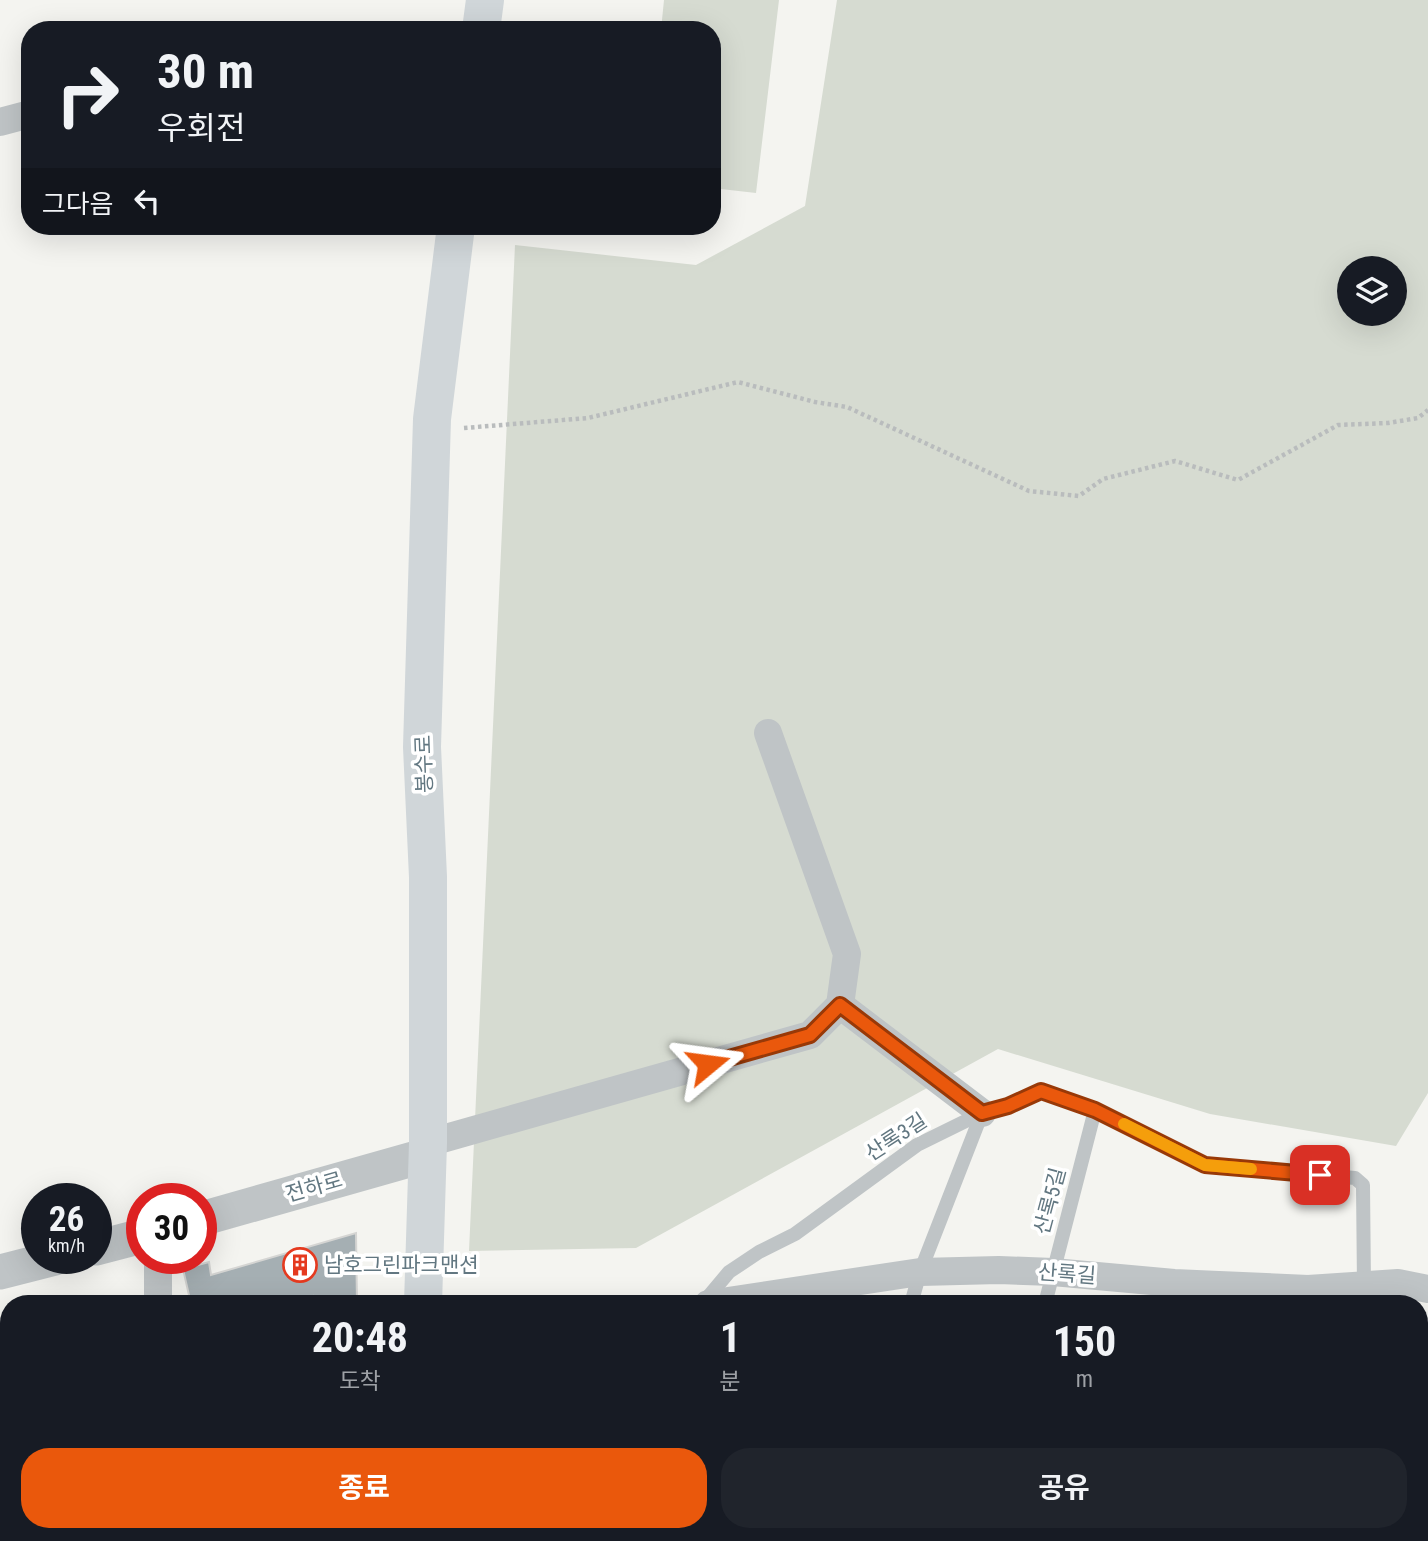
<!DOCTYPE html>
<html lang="ko">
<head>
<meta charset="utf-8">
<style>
  :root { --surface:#171b24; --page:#20242c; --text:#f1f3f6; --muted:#9ea1a6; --accent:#ea580c }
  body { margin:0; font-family:"Roboto Condensed","Noto Sans KR",sans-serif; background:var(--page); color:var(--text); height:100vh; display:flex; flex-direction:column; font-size:26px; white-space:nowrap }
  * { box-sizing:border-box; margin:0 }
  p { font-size:23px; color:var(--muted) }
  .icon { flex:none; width:38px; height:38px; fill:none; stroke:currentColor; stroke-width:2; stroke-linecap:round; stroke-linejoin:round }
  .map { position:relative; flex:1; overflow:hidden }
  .side { position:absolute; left:0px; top:1295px; width:1428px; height:247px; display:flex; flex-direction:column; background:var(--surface); border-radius:28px 28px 0 0; box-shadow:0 7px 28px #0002 }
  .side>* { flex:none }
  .banner { position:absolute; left:21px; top:21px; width:700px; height:214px; border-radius:28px; box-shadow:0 7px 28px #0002; background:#171b24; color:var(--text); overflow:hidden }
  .controls { position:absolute; left:1337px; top:256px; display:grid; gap:14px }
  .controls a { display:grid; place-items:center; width:70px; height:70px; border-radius:50%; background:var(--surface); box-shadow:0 7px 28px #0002; font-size:35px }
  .speed { position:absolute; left:21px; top:1183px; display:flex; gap:14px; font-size:35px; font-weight:700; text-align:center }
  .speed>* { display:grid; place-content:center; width:91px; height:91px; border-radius:50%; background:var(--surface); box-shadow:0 7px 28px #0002; line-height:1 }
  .speed small { font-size:18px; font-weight:400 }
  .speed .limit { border:10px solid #d22; background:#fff; color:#111 }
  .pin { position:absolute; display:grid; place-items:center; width:60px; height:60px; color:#fff; margin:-30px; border-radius:14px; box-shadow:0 4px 10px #0006 }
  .me { position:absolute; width:77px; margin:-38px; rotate:74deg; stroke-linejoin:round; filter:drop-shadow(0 0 5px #0008) }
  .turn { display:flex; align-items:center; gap:24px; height:147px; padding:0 21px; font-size:32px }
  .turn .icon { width:91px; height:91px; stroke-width:2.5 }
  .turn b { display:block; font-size:49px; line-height:60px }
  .then { display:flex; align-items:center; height:66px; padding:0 21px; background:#0003; gap:14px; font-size:26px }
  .eta { display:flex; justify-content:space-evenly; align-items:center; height:119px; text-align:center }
  .eta b { font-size:42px; font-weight:700; line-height:49px }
  .button { display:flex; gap:14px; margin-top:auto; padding:14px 21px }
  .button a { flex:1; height:80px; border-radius:28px; background:var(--accent); color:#fff; font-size:28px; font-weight:700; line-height:80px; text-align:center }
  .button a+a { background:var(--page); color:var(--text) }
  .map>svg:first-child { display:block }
  .green { fill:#d6dbd1; fill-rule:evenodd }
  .building { fill:#a5afb3; stroke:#d5d5d3; stroke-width:2 }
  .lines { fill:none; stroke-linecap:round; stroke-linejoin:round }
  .path { stroke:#b9bcbd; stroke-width:4.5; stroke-dasharray:3.5 3.5; stroke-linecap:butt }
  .service { stroke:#bfc4c6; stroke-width:14 }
  .minor { stroke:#bfc4c6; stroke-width:28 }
  .tertiary { stroke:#bfc4c6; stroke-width:35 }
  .secondary { stroke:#d0d6d9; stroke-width:38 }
  .route-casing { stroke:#983908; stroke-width:18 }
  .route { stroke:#ea580c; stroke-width:12 }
  .slow { stroke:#f59e0b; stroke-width:12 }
  .labels { text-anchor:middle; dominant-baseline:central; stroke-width:7; stroke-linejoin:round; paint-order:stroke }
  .street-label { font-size:21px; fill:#627781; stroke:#fff }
  .poi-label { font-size:21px; fill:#627781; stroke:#fff; text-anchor:start }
</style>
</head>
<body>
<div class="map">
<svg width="1428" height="1541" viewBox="0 0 1428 1541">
  <rect width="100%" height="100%" fill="#f4f4f0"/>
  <g class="green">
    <polygon points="664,0 779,0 756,193 712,188 712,30 661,30"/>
    <path d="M837,0H1428V1093L1396,1146L1210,1114L998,1049L636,1248L469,1251L515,245L696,265L805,206ZM1349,268H1395V313H1349Z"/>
  </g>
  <g class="building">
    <polygon points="356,1233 357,1304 313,1304 313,1296 287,1304 191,1304 183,1269 209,1262 211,1275"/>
    <polygon points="9,1375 9,1421 0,1423 0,1378"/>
    <polygon points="9,1495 9,1533 47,1533 13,1541 0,1541 0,1497"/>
  </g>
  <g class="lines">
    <polyline class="path" points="464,428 588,418 738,382 815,402 847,407 1029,491 1079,496 1103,479 1175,461 1238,480 1338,425 1388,423 1418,418 1428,410"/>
    <g class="service">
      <polyline points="703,1303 729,1272 759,1252 795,1234 917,1145 982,1113 1008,1106 1040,1091 1095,1110 1205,1165 1355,1178 1363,1185 1364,1286"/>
      <polyline points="911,1304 920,1272 982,1113"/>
      <polyline points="1045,1304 1095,1110"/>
      <polyline points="1169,1304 1174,1283"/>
      <polyline points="1419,1404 1428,1366"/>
      <polyline points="684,1541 684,1533"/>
      <polyline points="844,1541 846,1533"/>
      <polyline points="986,1541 988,1533"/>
      <polyline points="1124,1541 1125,1533"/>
      <polyline points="1249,1541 1251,1533"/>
      <polyline points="1390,1541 1391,1533"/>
    </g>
    <g class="minor">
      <polyline points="0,122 30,114"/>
      <polyline points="840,1005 982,1113"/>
      <polyline points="428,1143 810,1035 840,1005 847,954 768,733"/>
      <polyline points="158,1304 158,1258"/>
      <polyline points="708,1304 920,1272 999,1270 1053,1272 1174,1283 1308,1289 1398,1283 1428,1289"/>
      <polyline points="576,1533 576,1541"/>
      <polyline points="121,1541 154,1533"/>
    </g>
    <g class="tertiary">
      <polyline points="201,1219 427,1155"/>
      <polyline points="96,1248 142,1236"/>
      <polyline points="0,1272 55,1258"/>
    </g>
    <g class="secondary">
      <polyline points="481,30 485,0"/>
      <polyline points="423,1304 428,1143 428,877 422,747 432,419 456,226"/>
      <polyline points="417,1541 417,1533"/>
    </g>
  </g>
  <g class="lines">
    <g class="route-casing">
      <polyline id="route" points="708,1064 810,1035 840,1005 982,1113 1008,1106 1041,1091 1095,1110 1205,1165 1320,1175"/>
    </g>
    <use href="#route" class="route"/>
    <polyline class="slow" points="1124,1124 1205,1165 1251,1169"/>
  </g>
  <defs>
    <g id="building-ring" transform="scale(1.75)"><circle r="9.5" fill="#fff" stroke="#e53a1f" stroke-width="1.5"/><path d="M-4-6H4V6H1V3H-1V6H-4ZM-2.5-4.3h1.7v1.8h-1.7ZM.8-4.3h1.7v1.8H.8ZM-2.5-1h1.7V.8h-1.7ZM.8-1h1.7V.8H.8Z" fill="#e53a1f"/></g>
  </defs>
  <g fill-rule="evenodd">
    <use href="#building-ring" x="300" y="1265"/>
  </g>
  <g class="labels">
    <g class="street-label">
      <text transform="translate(424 764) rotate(-92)">봉수로</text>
      <text transform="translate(896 1137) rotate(-33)">산록3길</text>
      <text transform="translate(314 1187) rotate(-16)">전하로</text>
      <text transform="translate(1050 1201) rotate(-75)">산록5길</text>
      <text transform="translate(1067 1274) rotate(4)">산록길</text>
    </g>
    <g class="poi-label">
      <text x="324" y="1265">남호그린파크맨션</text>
    </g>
  </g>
</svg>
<div class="controls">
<a><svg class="icon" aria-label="layers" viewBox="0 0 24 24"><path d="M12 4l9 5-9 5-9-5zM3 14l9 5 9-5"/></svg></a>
</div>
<div class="speed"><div>26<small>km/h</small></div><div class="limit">30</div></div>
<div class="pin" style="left:1320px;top:1175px;background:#d93025"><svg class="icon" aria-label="arrive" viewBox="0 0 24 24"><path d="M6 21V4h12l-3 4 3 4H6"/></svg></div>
<svg class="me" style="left:708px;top:1064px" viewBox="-20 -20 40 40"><path d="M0-17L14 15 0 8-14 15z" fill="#ea580c" stroke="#fff" stroke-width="4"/></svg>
<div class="banner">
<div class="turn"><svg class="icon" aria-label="right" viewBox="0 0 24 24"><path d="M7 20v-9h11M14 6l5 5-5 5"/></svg><div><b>30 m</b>우회전</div></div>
<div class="then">그다음<svg class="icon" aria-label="left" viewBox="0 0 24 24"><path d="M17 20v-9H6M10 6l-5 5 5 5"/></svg></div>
</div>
<section class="side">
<div class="eta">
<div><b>20:48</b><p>도착</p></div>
<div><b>1</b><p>분</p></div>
<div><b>150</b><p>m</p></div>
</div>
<div class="button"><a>종료</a><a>공유</a></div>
</section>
</div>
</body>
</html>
